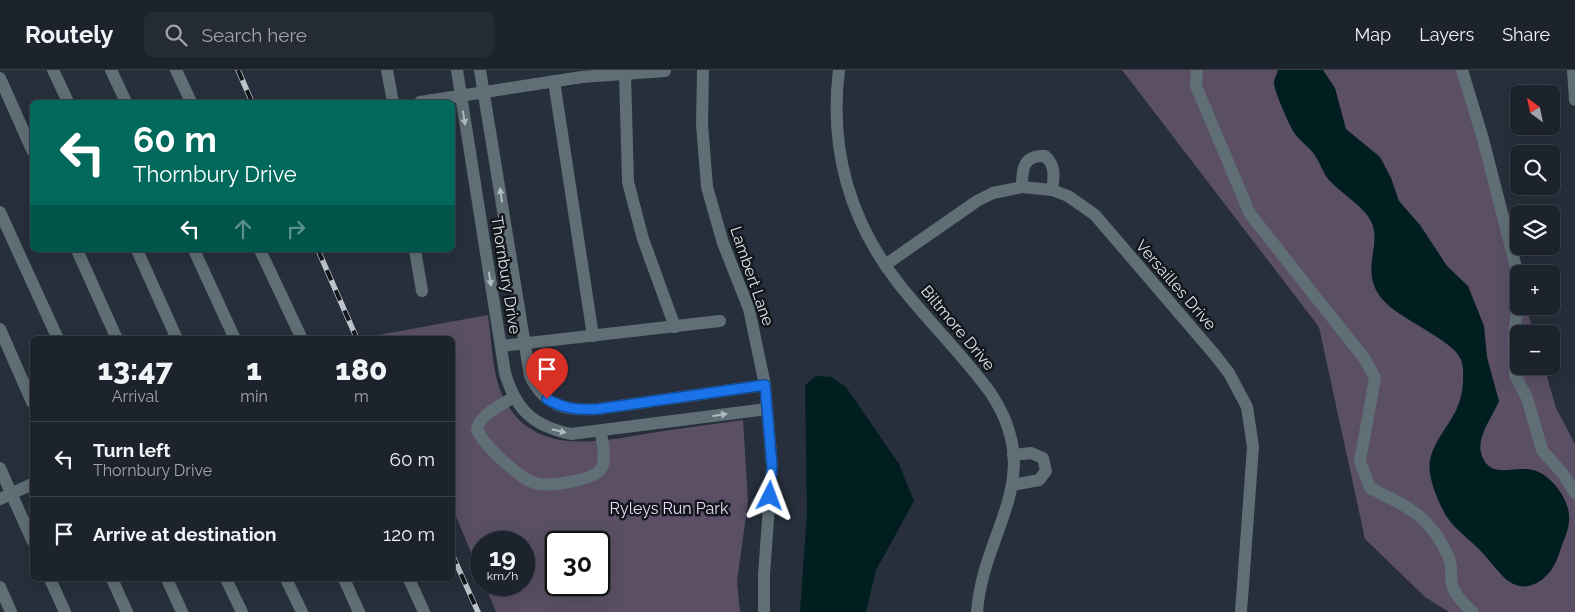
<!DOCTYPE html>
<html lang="en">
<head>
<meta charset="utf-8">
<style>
  :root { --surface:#1c232c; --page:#252b34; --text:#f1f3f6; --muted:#a0a4a9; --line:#3a4048 }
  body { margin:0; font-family:Raleway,sans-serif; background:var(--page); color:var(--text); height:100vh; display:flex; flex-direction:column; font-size:19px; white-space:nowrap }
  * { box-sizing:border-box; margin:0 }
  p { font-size:16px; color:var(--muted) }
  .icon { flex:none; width:28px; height:28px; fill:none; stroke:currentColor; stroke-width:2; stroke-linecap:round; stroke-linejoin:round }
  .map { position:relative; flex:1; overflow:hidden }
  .drawer { position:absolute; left:30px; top:266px; width:425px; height:245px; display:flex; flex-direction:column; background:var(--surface); border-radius:8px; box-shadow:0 5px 20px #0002,0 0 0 1px var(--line) }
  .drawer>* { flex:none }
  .hud { position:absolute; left:30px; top:30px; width:425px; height:152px; border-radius:8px; box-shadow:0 5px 20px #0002,0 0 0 1px var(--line); background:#00695c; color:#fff; overflow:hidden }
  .needle { width:32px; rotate:327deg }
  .controls { position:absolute; left:1510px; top:15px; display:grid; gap:10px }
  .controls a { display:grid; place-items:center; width:50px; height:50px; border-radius:8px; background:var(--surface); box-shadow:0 5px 20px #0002,0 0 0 1px var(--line); font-size:25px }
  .speed { position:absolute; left:470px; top:461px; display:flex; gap:10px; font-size:25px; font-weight:700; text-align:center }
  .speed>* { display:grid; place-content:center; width:65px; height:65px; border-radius:50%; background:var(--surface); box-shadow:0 5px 20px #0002,0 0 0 1px var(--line); line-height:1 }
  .speed small { font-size:12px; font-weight:400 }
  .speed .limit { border:2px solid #111; border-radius:8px; background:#fff; color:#111 }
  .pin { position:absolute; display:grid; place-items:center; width:42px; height:42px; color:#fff; margin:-51px -21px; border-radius:50% 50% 50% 0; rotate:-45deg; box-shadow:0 0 5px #0007 }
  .pin .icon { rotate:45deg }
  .me { position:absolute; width:55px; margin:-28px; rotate:3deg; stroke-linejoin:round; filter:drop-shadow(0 0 4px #0008) }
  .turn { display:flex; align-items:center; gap:18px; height:105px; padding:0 20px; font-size:22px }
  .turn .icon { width:65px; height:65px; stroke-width:2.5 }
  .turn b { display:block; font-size:35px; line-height:42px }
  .lanes { display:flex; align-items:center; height:48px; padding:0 20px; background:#0003; justify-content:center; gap:25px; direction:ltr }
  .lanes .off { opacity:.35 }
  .eta { display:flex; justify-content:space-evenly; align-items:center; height:85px; text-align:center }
  .eta b { font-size:30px; font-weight:800; line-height:35px }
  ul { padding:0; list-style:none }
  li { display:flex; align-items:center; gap:15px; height:75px; padding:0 20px; border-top:1px solid var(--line) }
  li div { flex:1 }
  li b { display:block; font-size:19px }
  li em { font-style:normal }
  header { display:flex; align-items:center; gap:30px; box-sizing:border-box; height:70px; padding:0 25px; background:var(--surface); border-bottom:1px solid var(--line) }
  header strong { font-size:24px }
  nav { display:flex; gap:28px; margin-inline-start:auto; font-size:18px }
  .search { width:350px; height:45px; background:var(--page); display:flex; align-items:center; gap:12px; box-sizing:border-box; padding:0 18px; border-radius:8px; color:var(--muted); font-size:19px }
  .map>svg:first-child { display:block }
  .green { fill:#5a4f65; fill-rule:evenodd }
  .water { fill:#001e20 }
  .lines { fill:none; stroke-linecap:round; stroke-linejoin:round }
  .minor { stroke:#5f6f75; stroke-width:12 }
  .rail-casing { stroke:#bdc4cc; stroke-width:5.5 }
  .rail { stroke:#13171c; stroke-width:4; stroke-dasharray:11; stroke-linecap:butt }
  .oneway { fill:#b0bac1 }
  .route-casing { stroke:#114b97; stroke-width:12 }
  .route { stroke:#1a73e8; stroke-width:9 }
  .labels { text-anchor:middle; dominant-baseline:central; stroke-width:5; stroke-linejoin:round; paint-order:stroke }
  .street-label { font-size:16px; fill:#dce3ea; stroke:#13171c }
  .park-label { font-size:16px; fill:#e9d9fa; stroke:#13171c }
</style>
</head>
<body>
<header>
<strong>Routely</strong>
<div class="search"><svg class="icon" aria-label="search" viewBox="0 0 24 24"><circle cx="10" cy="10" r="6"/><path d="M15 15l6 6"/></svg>Search here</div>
<nav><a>Map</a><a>Layers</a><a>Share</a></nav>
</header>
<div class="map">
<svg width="1575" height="542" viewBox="0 0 1575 542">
  <rect width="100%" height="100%" fill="#262f3b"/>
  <g class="green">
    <polygon points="1122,0 1468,0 1519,210 1519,236 1526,236 1534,264 1519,264 1519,296 1544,296 1556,338 1575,374 1575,542 1449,542 1425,527 1365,469 1319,257"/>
    <path d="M488,245C491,267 492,296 499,317C526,390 598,372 657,362C685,358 714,354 743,350L748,432L737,511L740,542H496L485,515H524V472H481V507L453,439L452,269H380L378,265ZM556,472H599V515H556Z"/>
  </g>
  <g class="water">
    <path d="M1278,0H1323L1335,18L1346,59L1380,87L1391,108L1399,131L1420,155L1447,196L1468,216L1484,256L1487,287L1499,331C1492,348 1475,368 1482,386C1490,407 1509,398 1526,399C1548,399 1571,429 1569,450C1569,460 1563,472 1560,481C1556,495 1547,510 1532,515C1512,522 1499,502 1488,489C1475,472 1454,461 1444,442C1437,429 1427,405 1430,390C1437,360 1462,348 1463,311C1463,303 1464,295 1460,288C1452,270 1400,249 1384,231C1355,200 1388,171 1367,145C1357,132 1341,123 1330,111C1323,104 1320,92 1314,84C1308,76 1300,71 1295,64C1290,57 1274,21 1274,13C1274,9 1277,4 1278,0Z"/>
    <polygon points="816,306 831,307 846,317 899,394 914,431 876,500 866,542 800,542 807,443 805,315"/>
  </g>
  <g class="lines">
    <g class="minor">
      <polyline points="53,0 68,32"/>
      <polyline points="111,0 126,32"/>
      <polyline points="176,0 191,32"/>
      <polyline points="387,0 393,32"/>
      <path d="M457,0L505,303C516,340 533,356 571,364L767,339"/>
      <path d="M480,0L530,306C545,337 566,341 598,339L765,315"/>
      <polyline points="703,0 702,54 707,117 723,173 749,239 765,315 772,396 764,504 764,542"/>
      <path d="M839,0C829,79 850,152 899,214C928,251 962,284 990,322C1048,408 983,459 977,542"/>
      <path d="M1197,0L1196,16L1250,144L1364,288L1375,308L1360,391L1370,418C1408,437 1431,446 1449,488C1453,496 1450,506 1452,515C1455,525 1465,536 1473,542"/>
      <polyline points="1462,0 1483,69 1519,209"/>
      <polyline points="1573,0 1575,30"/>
      <polyline points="625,4 628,112 643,169 675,257"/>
      <polyline points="0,8 32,80"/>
      <polyline points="554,11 593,266"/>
      <polyline points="420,32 582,7 665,1"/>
      <path d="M1022,117C1022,99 1023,85 1045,86C1056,96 1054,106 1052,120"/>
      <polyline points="0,142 58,269"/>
      <polyline points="77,180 117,269"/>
      <polyline points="137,180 177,269"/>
      <polyline points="194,180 235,269"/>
      <polyline points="260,180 302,269"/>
      <polyline points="415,180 422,221"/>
      <polyline points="885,195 977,131 993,123 1022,117 1052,120 1068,126 1095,145 1215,285 1229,303 1247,337 1253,377 1241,542"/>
      <polyline points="1519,218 1514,268 1515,305 1527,328 1542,380 1563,404 1575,423"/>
      <polyline points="0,259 32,332"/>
      <polyline points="501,276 720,251"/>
      <path d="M514,327C502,335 480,344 477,359C482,374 520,409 535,413C548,417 592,411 601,399C607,390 602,372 601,362"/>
      <polyline points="1013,385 1031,383 1043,388 1046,401 1039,410 1013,415"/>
      <polyline points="0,398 32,470"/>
      <polyline points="0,429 32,414"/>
      <polyline points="50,509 65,542"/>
      <polyline points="112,509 127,542"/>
      <polyline points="167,509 182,542"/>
      <polyline points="226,509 242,542"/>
      <polyline points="286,509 302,542"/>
      <polyline points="344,509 359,542"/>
      <polyline points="409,509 424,542"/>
      <polyline points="0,517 11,542"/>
    </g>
    <g class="rail-casing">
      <g id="rail">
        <polyline points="238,0 252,32"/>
        <polyline points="318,180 357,269"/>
        <polyline points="452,484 478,542"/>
      </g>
    </g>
    <use href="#rail" class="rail"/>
  </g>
  <defs><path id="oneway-solid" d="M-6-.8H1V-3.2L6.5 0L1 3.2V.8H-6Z" transform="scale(1.25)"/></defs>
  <g class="oneway">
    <use href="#oneway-solid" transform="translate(464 48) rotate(81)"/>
    <use href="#oneway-solid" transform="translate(501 125) rotate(-99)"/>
    <use href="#oneway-solid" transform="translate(490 209) rotate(81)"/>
    <use href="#oneway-solid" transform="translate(720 345) rotate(-8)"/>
    <use href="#oneway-solid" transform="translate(559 361) rotate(14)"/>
  </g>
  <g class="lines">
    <g class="route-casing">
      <path id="route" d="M547,329C564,339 578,340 598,339L765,315L772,396L770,426"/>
    </g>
    <use href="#route" class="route"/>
  </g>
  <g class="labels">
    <g class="street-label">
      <text transform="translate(506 205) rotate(81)">Thornbury Drive</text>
      <text transform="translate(752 206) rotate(71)">Lambert Lane</text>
      <text transform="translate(1176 215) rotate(49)">Versailles Drive</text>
      <text transform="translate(958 258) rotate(50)">Biltmore Drive</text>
    </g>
    <g class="park-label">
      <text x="669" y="438">Ryleys Run Park</text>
    </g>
  </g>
</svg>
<div class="controls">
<a><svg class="needle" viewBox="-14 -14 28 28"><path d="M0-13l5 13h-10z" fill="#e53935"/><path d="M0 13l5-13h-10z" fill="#a0a4a9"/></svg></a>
<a><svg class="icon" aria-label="search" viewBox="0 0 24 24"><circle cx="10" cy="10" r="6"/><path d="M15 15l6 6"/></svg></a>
<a><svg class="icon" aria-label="layers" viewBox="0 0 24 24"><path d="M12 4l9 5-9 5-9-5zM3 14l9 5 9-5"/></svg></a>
<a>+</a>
<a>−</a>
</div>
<div class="speed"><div>19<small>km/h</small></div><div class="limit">30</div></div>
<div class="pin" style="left:547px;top:329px;background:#d93025"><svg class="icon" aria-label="arrive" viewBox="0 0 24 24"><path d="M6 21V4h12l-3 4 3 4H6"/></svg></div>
<svg class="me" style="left:770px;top:426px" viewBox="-20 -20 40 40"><path d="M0-17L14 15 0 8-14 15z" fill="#1a73e8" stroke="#fff" stroke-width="4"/></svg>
<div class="hud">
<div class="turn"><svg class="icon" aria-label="left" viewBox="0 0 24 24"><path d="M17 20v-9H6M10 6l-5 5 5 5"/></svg><div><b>60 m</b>Thornbury Drive</div></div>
<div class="lanes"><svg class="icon" aria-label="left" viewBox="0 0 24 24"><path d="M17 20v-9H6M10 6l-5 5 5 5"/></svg><svg class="icon off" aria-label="ahead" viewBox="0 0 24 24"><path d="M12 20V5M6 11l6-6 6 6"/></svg><svg class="icon off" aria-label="right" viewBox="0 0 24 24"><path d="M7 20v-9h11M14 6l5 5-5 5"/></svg></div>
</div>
<section class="drawer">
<div class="eta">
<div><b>13:47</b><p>Arrival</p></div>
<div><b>1</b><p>min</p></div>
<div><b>180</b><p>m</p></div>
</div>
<ul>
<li><svg class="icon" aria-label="left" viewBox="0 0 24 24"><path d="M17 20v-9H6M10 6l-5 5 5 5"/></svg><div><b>Turn left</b><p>Thornbury Drive</p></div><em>60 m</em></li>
<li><svg class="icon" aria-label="arrive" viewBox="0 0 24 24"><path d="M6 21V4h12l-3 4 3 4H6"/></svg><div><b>Arrive at destination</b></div><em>120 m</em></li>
</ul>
</section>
</div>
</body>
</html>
